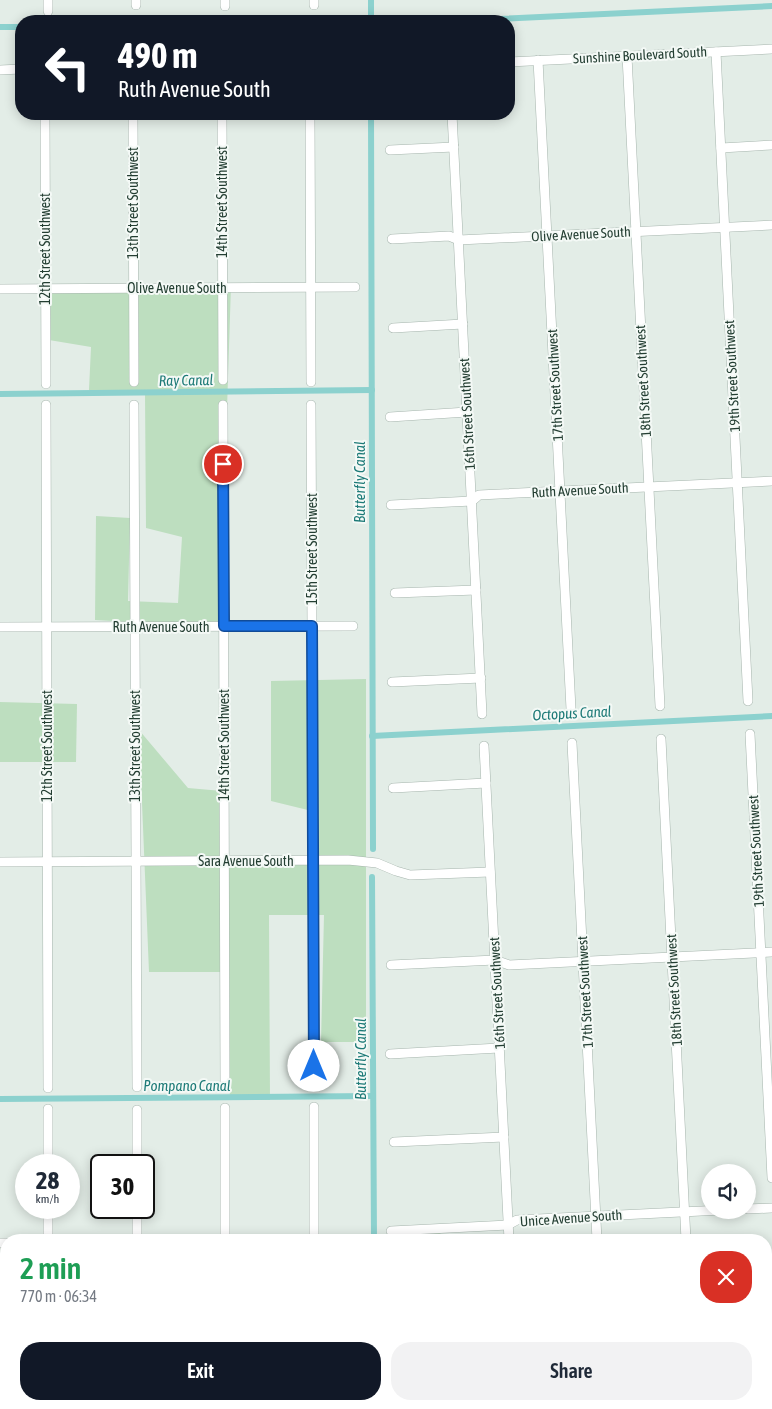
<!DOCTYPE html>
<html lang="en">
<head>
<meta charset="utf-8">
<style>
  :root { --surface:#fff; --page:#f2f2f3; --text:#1f2937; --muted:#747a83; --accent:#111827 }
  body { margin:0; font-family:"Asap Condensed",sans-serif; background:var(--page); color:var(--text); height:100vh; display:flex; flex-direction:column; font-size:19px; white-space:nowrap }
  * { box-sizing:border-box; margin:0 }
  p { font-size:16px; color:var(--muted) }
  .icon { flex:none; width:28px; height:28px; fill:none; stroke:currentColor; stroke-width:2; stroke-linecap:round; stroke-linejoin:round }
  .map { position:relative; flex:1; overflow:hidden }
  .sheet { position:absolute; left:0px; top:1234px; width:772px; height:176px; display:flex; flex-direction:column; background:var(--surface); border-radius:20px 20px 0 0; box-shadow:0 2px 12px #0003 }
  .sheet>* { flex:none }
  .top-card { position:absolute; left:15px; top:15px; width:500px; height:105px; border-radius:20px; box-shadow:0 2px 12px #0003; background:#111827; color:#fff; overflow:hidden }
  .tools { position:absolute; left:701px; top:1164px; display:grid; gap:10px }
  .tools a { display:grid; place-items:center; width:55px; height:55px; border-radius:50%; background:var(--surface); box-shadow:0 2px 12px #0003; font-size:25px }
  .speed { position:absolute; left:15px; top:1154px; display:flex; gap:10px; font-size:25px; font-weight:700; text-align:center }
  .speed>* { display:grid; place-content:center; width:65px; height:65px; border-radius:50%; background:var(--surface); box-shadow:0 2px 12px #0003; line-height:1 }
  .speed small { font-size:12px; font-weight:400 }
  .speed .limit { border:2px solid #111; border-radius:8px; background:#fff; color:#111 }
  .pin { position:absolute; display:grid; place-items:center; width:42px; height:42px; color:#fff; margin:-21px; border:2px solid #fff; border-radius:50%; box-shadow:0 1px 5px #0007 }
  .me { position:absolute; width:55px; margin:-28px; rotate:0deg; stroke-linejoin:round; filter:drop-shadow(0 0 4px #0008) }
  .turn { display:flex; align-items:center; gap:18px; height:105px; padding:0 20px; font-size:22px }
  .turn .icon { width:65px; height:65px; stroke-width:2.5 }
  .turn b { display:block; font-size:35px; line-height:42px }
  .round { display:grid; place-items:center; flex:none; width:52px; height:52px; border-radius:20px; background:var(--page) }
  .headline { display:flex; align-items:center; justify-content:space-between; height:85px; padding:0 20px }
  h1 { font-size:30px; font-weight:600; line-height:38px; color:#1e9e55 }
  .action { display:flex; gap:10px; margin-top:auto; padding:10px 20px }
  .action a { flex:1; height:58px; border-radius:20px; background:var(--accent); color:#fff; font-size:20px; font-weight:600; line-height:58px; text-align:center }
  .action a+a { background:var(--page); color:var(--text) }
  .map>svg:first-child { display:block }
  .green { fill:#bddebf }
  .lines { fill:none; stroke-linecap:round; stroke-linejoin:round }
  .canal { stroke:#8cd1ce; stroke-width:6 }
  .minor-casing { stroke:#a6b5ad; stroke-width:10 }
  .minor { stroke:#fff; stroke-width:9 }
  .route-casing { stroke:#114b97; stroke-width:12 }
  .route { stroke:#1a73e8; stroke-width:9 }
  .labels { text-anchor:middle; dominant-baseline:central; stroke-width:4; stroke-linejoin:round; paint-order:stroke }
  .street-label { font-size:14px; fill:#233e32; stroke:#f4f9f6 }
  .water-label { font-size:15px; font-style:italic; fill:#1d7a77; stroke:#f4f9f6 }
</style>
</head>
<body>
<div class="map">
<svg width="772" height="1409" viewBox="0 0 772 1409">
  <rect width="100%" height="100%" fill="#e3ede7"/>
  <g class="green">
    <polygon points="231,285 220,627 95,620 96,516 130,518 128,601 178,603 182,537 146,528 145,394 89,390 91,347 43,339 43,293"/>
    <polygon points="366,679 366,1042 321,1042 324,915 269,915 270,1100 230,1100 225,972 149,972 139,730 188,788 222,791 223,857 314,857 316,812 271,801 271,681"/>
    <polygon points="0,702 77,704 76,762 0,762"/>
    <polygon points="437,1232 446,1236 448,1240 386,1240 391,1234"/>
    <polygon points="267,1404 367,1404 367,1409 269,1409"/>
  </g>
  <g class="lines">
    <g class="canal">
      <polyline points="371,0 371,21"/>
      <polyline points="458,21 772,6"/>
      <polyline points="0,27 21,27"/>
      <polyline points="371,114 373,849"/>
      <polyline points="0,394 372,390"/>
      <polyline points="372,736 772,716"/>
      <polyline points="372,877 374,1240"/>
      <polyline points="0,1099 373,1096"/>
      <polyline points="374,1404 374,1409"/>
    </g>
    <g class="minor-casing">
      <g id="minor">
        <polyline points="48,0 48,11"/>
        <polyline points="136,0 136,5"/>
        <polyline points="225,0 225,6"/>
        <polyline points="314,0 314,5"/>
        <polyline points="716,52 748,701"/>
        <polyline points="627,56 660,706"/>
        <polyline points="538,60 571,709"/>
        <polyline points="509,62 772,49"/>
        <polyline points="0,70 21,69"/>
        <polyline points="45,114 46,384"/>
        <polyline points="133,114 134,382"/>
        <polyline points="222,114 223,380"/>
        <polyline points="310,114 311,382"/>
        <polyline points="452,114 482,714"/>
        <polyline points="721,148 772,145"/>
        <polyline points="390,150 454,147"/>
        <polyline points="392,239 449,236 459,240 772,225"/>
        <polyline points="0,289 355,287"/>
        <polyline points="393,328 463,324"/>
        <polyline points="46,405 48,1088"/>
        <polyline points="134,405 137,1087"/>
        <polyline points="223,405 225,1086"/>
        <polyline points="311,405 314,1084"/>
        <polyline points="390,417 467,412"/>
        <polyline points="391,505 472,501 479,495 772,481"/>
        <polyline points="395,593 476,590"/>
        <polyline points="0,627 353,626"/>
        <polyline points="392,682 481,678"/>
        <polyline points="750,734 772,1178"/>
        <polyline points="661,739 686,1240"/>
        <polyline points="572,743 597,1240"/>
        <polyline points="484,746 509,1240"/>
        <polyline points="393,788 486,783"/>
        <polyline points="0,862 348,860 377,863 396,871 410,875 490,872"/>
        <polyline points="391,965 495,960 509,965 772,952"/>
        <polyline points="390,1054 499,1048"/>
        <polyline points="314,1107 314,1240"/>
        <polyline points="225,1108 225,1240"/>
        <polyline points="394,1142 504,1137"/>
        <polyline points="48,1165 48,1109"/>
        <polyline points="137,1165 137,1110"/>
        <polyline points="48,1208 48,1240"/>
        <polyline points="137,1208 137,1240"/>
        <polyline points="748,1209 772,1208"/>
        <polyline points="391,1231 508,1225 517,1220 722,1210"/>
        <polyline points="0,1243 6,1243"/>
        <polyline points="49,1404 49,1409"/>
        <polyline points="138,1404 138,1409"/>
        <polyline points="428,1404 428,1409"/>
        <polyline points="517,1404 517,1409"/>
        <polyline points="605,1404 606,1409"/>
        <polyline points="695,1404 695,1409"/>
      </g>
    </g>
    <use href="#minor" class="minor"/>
  </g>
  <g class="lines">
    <g class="route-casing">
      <polyline id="route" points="223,464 224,626 312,626 314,1066"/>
    </g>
    <use href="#route" class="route"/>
  </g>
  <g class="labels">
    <g class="street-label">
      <text transform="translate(640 55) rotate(-3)">Sunshine Boulevard South</text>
      <text transform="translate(222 202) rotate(-90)">14th Street Southwest</text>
      <text transform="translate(133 203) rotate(-90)">13th Street Southwest</text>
      <text transform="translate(581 234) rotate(-3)">Olive Avenue South</text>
      <text transform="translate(45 249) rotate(-90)">12th Street Southwest</text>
      <text x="177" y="288">Olive Avenue South</text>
      <text transform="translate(732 376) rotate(-93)">19th Street Southwest</text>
      <text transform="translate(643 381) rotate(-93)">18th Street Southwest</text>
      <text transform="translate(555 385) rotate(-93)">17th Street Southwest</text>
      <text transform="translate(467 414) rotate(-93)">16th Street Southwest</text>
      <text transform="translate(580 490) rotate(-3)">Ruth Avenue South</text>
      <text transform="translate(312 549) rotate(-90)">15th Street Southwest</text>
      <text x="161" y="627">Ruth Avenue South</text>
      <text transform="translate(224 745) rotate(-90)">14th Street Southwest</text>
      <text transform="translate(47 746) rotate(-90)">12th Street Southwest</text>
      <text transform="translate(135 746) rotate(-90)">13th Street Southwest</text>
      <text transform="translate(756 851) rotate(-93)">19th Street Southwest</text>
      <text x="246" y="861">Sara Avenue South</text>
      <text transform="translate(674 990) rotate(-93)">18th Street Southwest</text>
      <text transform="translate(585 992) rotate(-93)">17th Street Southwest</text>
      <text transform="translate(497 993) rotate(-93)">16th Street Southwest</text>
      <text transform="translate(571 1218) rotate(-4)">Unice Avenue South</text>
    </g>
    <g class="water-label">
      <text transform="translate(186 380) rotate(-1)">Ray Canal</text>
      <text transform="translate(359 482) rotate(-90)">Butterfly Canal</text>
      <text transform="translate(572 713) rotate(-3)">Octopus Canal</text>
      <text transform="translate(360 1059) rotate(-90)">Butterfly Canal</text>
      <text x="187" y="1085">Pompano Canal</text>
    </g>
  </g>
</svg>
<div class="tools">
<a><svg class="icon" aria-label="sound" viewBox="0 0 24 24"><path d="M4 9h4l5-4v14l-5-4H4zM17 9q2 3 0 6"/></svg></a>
</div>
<div class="speed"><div>28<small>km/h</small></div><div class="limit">30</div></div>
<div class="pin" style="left:223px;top:464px;background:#d93025"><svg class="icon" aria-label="arrive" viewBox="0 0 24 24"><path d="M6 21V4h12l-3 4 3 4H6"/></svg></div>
<svg class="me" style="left:314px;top:1066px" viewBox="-20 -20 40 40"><circle r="19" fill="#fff"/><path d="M0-13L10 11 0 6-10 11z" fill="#1a73e8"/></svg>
<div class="top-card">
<div class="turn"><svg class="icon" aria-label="left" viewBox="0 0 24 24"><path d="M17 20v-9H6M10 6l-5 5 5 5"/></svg><div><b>490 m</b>Ruth Avenue South</div></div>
</div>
<section class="sheet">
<div class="headline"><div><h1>2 min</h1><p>770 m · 06:34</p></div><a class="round" style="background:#d93025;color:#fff"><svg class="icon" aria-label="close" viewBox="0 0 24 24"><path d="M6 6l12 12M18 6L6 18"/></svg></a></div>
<div class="action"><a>Exit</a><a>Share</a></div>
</section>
</div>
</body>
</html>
